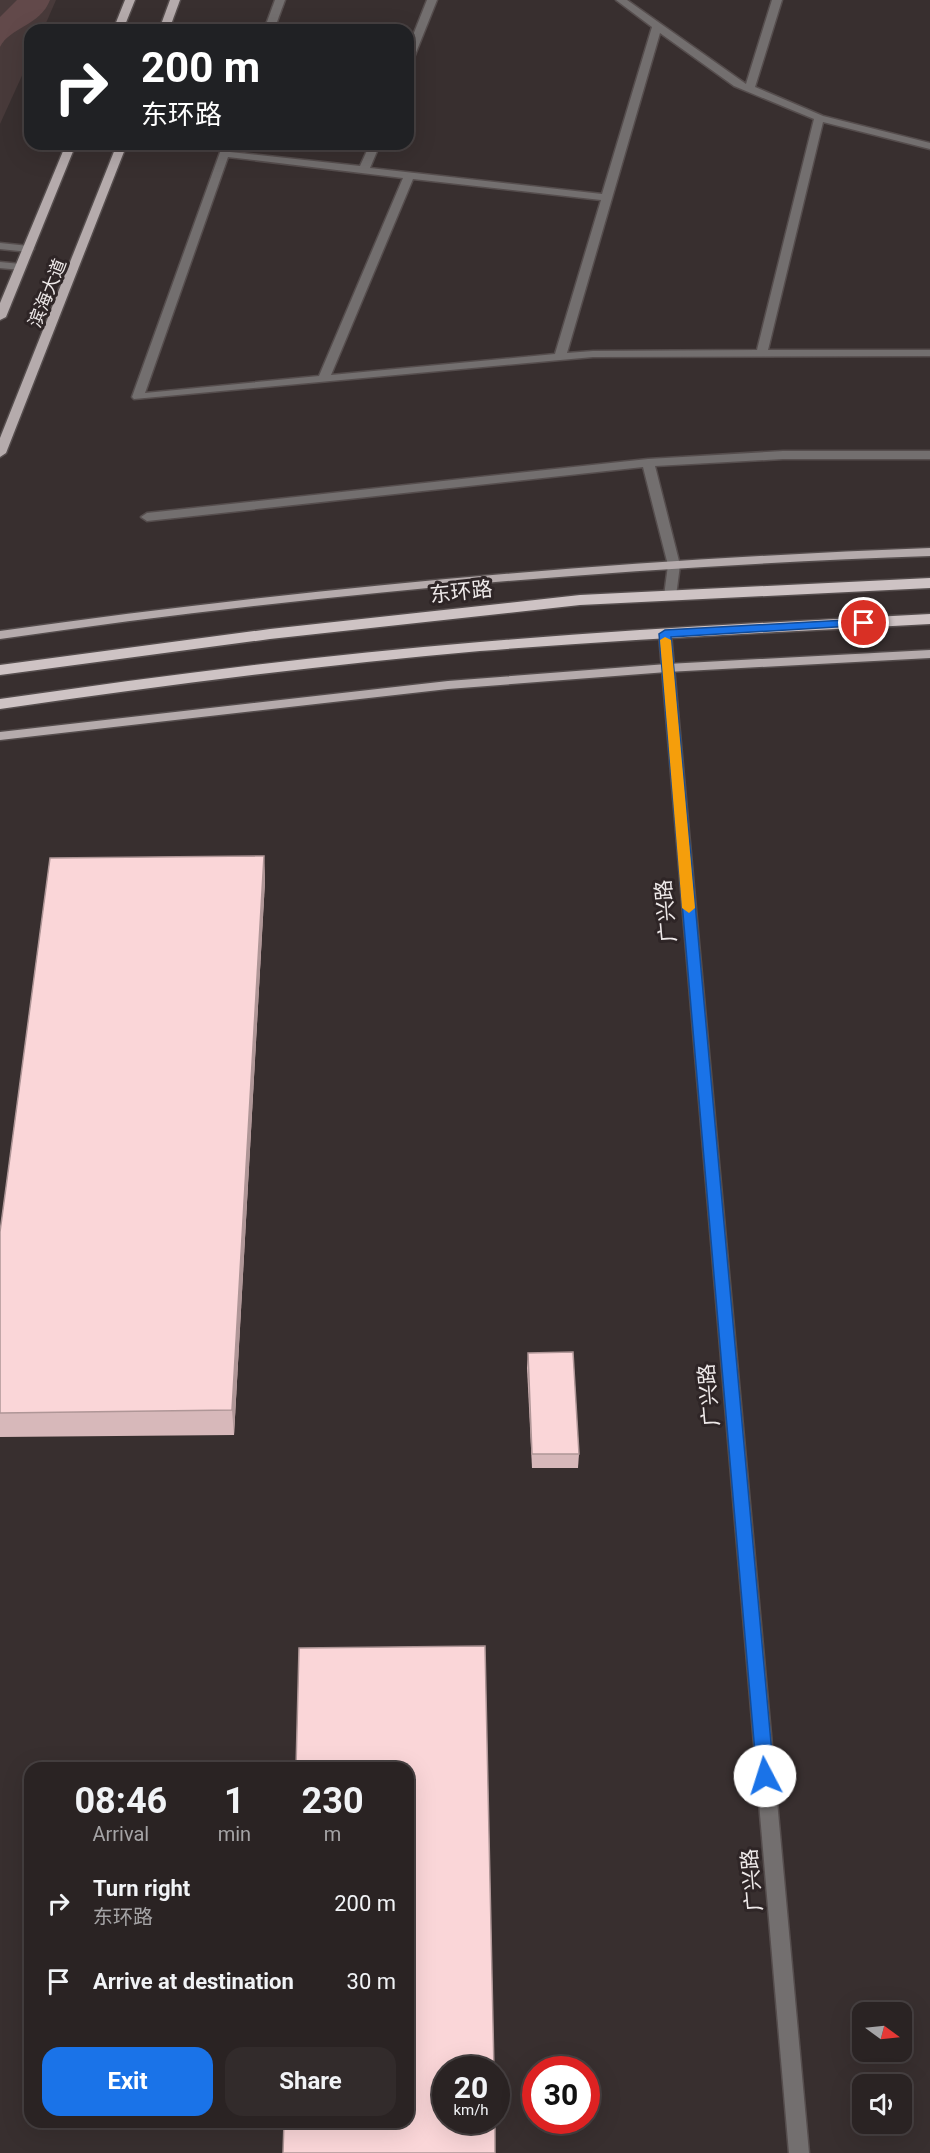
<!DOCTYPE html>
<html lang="en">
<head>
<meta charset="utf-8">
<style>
  :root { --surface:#2a2323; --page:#322b2b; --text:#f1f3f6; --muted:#a5a4a6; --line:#464041; --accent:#1a73e8 }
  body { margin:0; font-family:Roboto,"Noto Sans SC",sans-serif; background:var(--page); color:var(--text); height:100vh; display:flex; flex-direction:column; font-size:22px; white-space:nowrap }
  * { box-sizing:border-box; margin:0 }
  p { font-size:20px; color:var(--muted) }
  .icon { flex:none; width:33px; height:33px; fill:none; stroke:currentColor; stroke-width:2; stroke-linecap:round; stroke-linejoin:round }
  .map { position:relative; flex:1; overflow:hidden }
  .panel { position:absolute; left:24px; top:1762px; width:390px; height:366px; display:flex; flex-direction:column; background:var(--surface); border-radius:18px; box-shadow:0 6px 24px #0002,0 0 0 2px var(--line) }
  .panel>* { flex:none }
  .guide { position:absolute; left:24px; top:24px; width:390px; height:126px; border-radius:18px; box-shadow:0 6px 24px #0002,0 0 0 2px var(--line); background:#202124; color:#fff; overflow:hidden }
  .needle { width:39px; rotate:105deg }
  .buttons { position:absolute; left:852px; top:2002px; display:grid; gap:12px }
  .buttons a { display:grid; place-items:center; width:60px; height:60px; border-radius:12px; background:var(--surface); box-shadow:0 6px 24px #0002,0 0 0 2px var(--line); font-size:30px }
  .speed { position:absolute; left:432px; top:2056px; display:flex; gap:12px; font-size:30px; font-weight:700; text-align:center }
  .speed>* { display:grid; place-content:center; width:78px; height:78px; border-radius:50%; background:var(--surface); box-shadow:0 6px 24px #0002,0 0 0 2px var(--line); line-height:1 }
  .speed small { font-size:15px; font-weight:400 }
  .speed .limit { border:9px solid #d22; background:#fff; color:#111 }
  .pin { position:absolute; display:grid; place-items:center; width:51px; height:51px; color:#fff; margin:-26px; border:3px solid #fff; border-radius:50%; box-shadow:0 2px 6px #0007 }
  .me { position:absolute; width:66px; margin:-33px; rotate:355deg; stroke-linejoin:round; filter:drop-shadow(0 0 4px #0008) }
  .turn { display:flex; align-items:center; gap:21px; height:126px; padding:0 18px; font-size:27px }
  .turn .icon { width:78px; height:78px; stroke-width:2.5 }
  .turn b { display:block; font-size:42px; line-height:51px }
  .eta { display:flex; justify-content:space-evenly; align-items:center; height:102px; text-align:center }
  .eta b { font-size:36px; font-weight:700; line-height:42px }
  .button { display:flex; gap:12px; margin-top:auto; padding:12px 18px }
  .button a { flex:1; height:69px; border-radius:18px; background:var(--accent); color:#fff; font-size:24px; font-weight:700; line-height:69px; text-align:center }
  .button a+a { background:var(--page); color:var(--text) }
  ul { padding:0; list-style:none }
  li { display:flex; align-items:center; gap:18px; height:78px; padding:0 18px }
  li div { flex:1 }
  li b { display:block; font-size:22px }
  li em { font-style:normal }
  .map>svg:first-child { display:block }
  .built { fill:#483a3a }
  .green { fill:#62494a }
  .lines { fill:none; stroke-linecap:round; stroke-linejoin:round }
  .minor-casing { stroke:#554d4d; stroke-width:3 }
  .major-casing { stroke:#554d4d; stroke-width:3 }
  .highway-casing { stroke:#554d4d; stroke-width:3 }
  .minor { fill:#736f6f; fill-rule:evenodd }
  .major { fill:#b5abac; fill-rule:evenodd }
  .highway { fill:#cec3c4; fill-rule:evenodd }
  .wall { fill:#d7b8ba }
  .shaded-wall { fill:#af9697 }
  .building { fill:#fad6d8; stroke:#af9697; stroke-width:1.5 }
  .route { fill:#1a73e8; stroke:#114b97; stroke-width:1.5 }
  .slow { fill:#f59e0b }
  .labels { text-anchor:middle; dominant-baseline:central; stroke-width:6; stroke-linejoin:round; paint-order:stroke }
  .far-street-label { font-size:18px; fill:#eee9e9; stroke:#2e2526 }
  .street-label { font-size:21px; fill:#eee9e9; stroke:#2e2526 }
</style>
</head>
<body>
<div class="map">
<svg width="930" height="2153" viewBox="0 0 930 2153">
  <rect width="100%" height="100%" fill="#382f2f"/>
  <polygon class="built" points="0,0 56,0 43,30 30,30 30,58 0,124"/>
  <path class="green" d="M17,0H50C40,26 10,27 0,47V17Z"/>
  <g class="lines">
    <g class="minor-casing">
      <g id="minor">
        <polygon points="275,0 285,0 274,30 264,30"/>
        <polygon points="427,0 437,0 413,60 408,63 408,48"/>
        <path d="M616,0H627L746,84L772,0H782L755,87L823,116L930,143V149L823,122L768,350H930V356L593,357L134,399L132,397L223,144H233L230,152L360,166L370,144H380L370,168L602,194L652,27ZM660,33L734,86L814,119L757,350L593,351L567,353ZM228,157L403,178L319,376L145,393ZM413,179L601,200L555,354L331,375Z"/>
        <polygon points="0,243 29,246 34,249 29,252 0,249"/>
        <polygon points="0,262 21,264 26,267 21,270 0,268"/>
        <polygon points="783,451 930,451 930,459 783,459 655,466 680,565 676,596 670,600 664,596 668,565 643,467 147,521 141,517 147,513 648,459"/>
        <polygon points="665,630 671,634 809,2153 789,2153 659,634"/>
      </g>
    </g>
    <g class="major-casing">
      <g id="major">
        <polygon points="125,0 135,0 123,30 113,30"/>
        <polygon points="170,0 180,0 169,30 159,30"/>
        <polygon points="66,144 76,144 6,317 0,320 0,303"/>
        <polygon points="117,144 127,144 6,453 0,457 0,438"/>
        <path d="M930,548V556C618,567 309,594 0,639V631C309,587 618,560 930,548Z"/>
        <polygon points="930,650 930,658 667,672 448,689 0,740 0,732 448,681 667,664"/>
      </g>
    </g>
    <g class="highway-casing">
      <g id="highway">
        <polygon points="930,578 930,588 580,605 270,639 0,675 0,665 270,629 580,595"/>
        <path d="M930,614V624C780,632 630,639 480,651C319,665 160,686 0,709V699C160,676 319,655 480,642C630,629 780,622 930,614Z"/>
      </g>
    </g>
    <use href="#minor" class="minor"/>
    <use href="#major" class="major"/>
    <use href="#highway" class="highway"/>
  </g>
  <g class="wall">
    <polygon points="264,856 265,881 234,1435 0,1437 0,1232"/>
    <polygon points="528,1353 579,1454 578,1468 532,1468 527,1368"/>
  </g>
  <polygon class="shaded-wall" points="264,856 265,881 234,1435 232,1410"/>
  <g class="building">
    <polygon points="264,856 232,1410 0,1413 0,1232 50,858"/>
    <polygon points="573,1352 579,1454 532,1454 528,1353"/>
    <polygon points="485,1646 494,2070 446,2070 446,2121 495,2121 495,2153 283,2153 284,2122 408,2122 408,1768 296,1768 299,1648"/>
  </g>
  <polygon class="route" points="864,619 869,623 868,625 671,637 774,1776 771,1781 765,1783 759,1781 757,1776 659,634 665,630"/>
  <polygon class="slow" points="665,637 671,640 695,908 689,913 682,908 660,640"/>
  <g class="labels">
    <g class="far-street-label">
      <text transform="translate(47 293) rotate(-68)">滨海大道</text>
    </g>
    <g class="street-label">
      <text transform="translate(461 592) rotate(-6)">东环路</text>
      <text transform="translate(666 911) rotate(-95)">广兴路</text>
      <text transform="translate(709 1395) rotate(-95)">广兴路</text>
      <text transform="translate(752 1880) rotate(-95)">广兴路</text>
    </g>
  </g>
</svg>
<div class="buttons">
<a><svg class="needle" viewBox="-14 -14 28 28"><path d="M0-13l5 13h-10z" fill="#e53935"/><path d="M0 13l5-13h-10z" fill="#a5a4a6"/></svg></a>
<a><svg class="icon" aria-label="sound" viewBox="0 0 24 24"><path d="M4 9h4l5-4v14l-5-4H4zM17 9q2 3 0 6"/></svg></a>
</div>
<div class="speed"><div>20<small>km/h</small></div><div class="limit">30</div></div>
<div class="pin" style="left:864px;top:623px;background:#d93025"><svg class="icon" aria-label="arrive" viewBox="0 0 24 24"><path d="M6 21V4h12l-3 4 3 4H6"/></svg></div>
<svg class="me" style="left:765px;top:1776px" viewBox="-20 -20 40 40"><circle r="19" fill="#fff"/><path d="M0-13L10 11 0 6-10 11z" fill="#1a73e8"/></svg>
<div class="guide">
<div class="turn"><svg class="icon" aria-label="right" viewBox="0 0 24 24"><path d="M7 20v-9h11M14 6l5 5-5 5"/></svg><div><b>200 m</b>东环路</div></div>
</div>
<section class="panel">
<div class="eta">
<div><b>08:46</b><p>Arrival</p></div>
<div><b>1</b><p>min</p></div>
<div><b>230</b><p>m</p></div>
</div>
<ul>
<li><svg class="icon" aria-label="right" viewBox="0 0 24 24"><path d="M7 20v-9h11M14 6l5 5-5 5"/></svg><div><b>Turn right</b><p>东环路</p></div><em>200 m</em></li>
<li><svg class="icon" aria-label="arrive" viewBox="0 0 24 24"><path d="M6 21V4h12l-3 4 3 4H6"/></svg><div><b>Arrive at destination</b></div><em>30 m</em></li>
</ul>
<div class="button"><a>Exit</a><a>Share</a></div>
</section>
</div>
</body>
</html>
